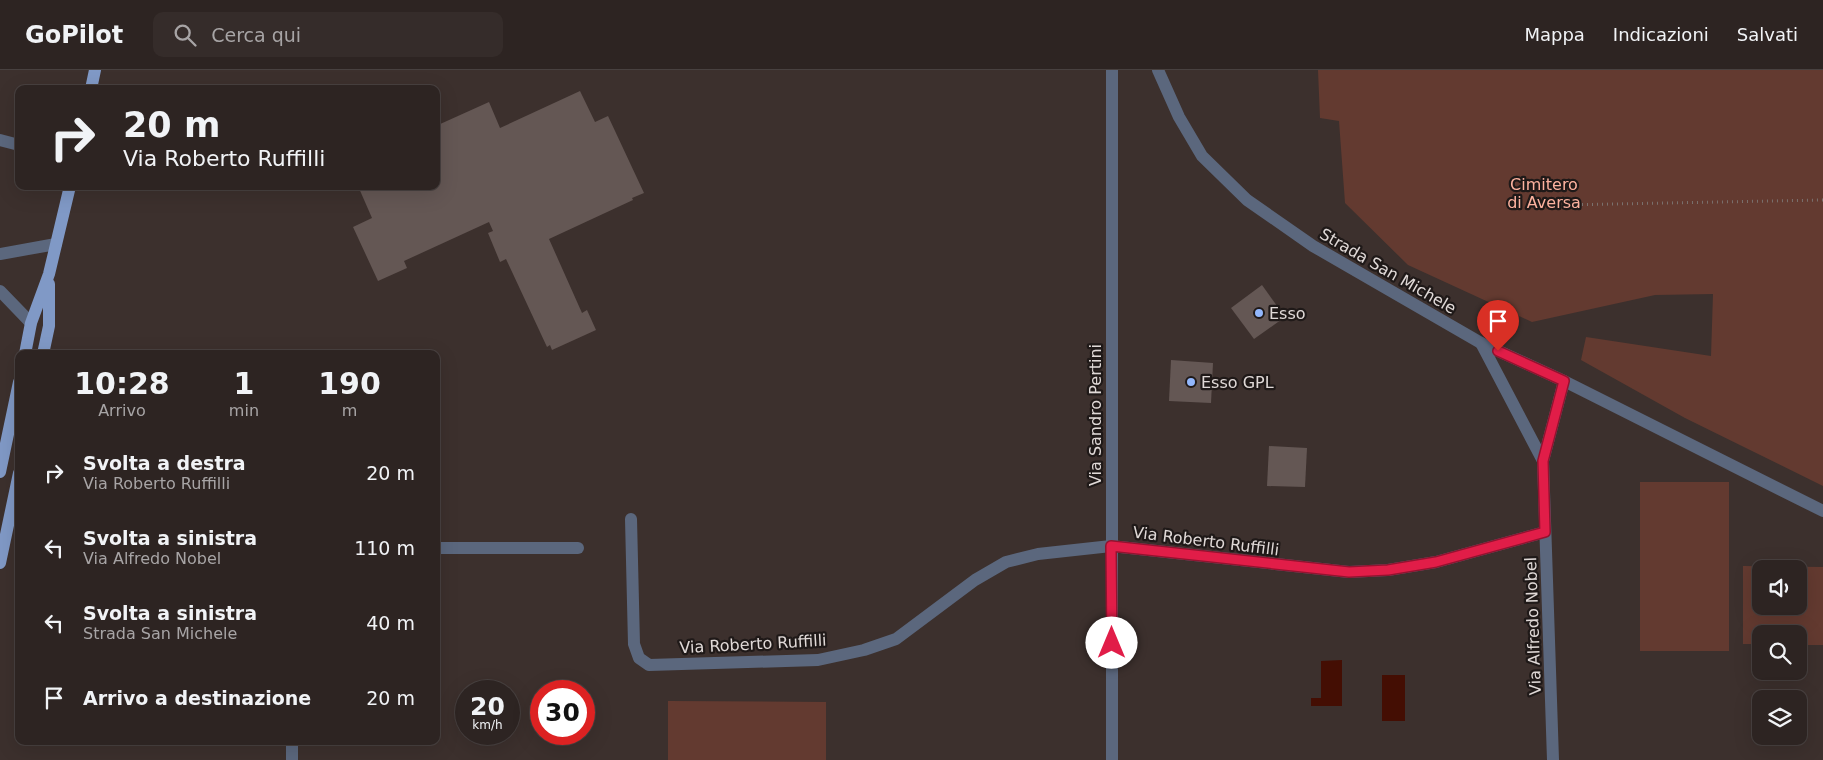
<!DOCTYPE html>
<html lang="it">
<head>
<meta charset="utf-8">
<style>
  :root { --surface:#2d2422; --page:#352c2a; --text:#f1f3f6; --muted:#a7a4a5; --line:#484140 }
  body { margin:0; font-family:"DejaVu Sans",sans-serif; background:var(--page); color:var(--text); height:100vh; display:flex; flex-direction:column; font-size:19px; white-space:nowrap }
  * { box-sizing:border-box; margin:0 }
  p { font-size:16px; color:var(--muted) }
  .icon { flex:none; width:28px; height:28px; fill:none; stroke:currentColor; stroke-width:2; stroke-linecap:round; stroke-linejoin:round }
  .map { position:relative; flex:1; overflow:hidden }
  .sheet { position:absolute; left:15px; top:280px; width:425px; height:395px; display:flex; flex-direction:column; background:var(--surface); border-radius:10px; box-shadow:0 5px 20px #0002,0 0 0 1px var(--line) }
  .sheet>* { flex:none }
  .top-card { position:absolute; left:15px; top:15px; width:425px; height:105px; border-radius:10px; box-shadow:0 5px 20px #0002,0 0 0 1px var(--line); background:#2d2422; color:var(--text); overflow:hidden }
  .buttons { position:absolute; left:1752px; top:490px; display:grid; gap:10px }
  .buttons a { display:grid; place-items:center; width:55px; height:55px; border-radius:10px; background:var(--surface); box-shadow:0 5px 20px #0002,0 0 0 1px var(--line); font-size:25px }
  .speed { position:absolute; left:455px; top:610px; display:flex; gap:10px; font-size:25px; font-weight:700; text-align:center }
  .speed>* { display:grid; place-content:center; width:65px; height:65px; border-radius:50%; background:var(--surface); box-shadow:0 5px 20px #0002,0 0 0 1px var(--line); line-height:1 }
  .speed small { font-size:12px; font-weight:400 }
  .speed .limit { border:8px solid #d22; background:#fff; color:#111 }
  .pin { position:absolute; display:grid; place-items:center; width:42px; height:42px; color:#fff; margin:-51px -21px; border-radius:50% 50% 50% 0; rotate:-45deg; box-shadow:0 0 5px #0007 }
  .pin .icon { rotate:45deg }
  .me { position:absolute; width:55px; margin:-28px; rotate:0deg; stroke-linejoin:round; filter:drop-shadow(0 0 4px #0008) }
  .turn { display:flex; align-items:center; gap:18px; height:105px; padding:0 25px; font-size:22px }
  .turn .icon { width:65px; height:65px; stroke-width:2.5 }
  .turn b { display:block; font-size:35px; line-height:42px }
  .eta { display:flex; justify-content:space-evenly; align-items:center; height:85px; text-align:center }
  .eta b { font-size:30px; font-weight:700; line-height:35px }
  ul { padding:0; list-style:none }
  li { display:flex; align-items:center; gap:15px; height:75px; padding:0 25px }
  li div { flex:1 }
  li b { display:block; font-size:19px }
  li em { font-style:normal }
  header { display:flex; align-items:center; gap:30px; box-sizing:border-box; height:70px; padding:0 25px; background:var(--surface); border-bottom:1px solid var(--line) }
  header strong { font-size:24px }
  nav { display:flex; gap:28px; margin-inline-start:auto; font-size:18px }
  .search { width:350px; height:45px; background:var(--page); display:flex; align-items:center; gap:12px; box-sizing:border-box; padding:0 18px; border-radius:10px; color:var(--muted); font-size:19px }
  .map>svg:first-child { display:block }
  .green { fill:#633a30; fill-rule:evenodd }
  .water { fill:#440e03 }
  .building { fill:#645754 }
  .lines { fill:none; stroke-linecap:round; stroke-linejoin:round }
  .path { stroke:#7b716e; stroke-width:3; stroke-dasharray:1 4; stroke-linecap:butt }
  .minor { stroke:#5b677d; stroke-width:12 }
  .major { stroke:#8099c6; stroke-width:12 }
  .route-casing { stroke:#92132f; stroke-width:12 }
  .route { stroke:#e11d48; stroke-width:9 }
  .poi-dot { fill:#92b7fd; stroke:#1f1918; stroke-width:2 }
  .labels { text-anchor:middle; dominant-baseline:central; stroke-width:4.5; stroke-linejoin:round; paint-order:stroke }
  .park-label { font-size:16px; fill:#fdb29f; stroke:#1f1918 }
  .street-label { font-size:16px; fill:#e0d9d7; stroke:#1f1918 }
  .poi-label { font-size:16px; fill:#e0d9d7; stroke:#1f1918; text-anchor:start }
</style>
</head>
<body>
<header>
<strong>GoPilot</strong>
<div class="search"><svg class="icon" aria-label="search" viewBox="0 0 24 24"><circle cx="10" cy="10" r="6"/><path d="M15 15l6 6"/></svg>Cerca qui</div>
<nav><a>Mappa</a><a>Indicazioni</a><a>Salvati</a></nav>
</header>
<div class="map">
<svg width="1823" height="690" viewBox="0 0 1823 690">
  <rect width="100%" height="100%" fill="#3c302d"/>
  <g class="green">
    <polygon points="1318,0 1823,0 1823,416 1685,348 1581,290 1586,267 1711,286 1713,224 1655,225 1532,252 1408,195 1345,133 1339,51 1320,48"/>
    <rect x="1640" y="412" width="89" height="169"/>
    <path d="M1743,496L1823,497V575H1799V564H1761V574H1743ZM1761,499H1799V536H1761Z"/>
    <polygon points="668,631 826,632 826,690 668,690"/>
  </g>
  <g class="water">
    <polygon points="1342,590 1342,636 1311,636 1311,628 1321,628 1321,591"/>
    <rect x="1382" y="605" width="23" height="46"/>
  </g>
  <g class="building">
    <polygon points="580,21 595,52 608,46 644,123 632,128 633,130 549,169 582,243 587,240 596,260 552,280 550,275 547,277 506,189 500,192 488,163 493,161 489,152 404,191 407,198 378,211 353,157 372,148 358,116 436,116 436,51 438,55 489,32 500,58"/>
    <polygon points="1262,215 1285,247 1254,269 1231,238"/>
    <polygon points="1171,290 1213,293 1211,333 1169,331"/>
    <polygon points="1269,376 1307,378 1305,417 1267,416"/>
  </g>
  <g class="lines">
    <polyline class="path" points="1562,135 1823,130"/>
    <g class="minor">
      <polyline points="1158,0 1179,47 1202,86 1247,130 1313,176 1481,273 1564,311 1823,441"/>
      <polyline points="0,70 19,75"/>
      <polyline points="0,184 56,174"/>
      <polyline points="0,221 31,253"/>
      <polyline points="1481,273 1543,391"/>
      <polyline points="631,449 634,574 639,588 649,595 818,590 864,580 896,569 975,510 1006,492 1038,484 1111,476 1349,502 1388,500 1436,492 1545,462"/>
      <polyline points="436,478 578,478"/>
      <polyline points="292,690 292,671"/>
      <polyline points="1112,690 1112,0"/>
      <polyline points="1553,690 1543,391 1564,311"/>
    </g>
    <g class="major">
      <polyline points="91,19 95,0"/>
      <polyline points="25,284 31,253 49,204 70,116"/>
      <polyline points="43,284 49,256 49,214"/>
      <polyline points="0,402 19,312"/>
      <polyline points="0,493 19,403"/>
    </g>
  </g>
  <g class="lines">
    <g class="route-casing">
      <polyline id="route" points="1112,573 1111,476 1349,502 1388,500 1436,492 1545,462 1543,391 1564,311 1498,281"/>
    </g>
    <use href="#route" class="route"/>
  </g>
  <g class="poi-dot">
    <circle cx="1259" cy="243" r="5"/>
    <circle cx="1191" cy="312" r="5"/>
  </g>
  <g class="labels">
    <g class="park-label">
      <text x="1544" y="114">Cimitero<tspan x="1544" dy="18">di Aversa</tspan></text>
    </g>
    <g class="street-label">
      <text transform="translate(1388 201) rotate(30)">Strada San Michele</text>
      <text transform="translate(1095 345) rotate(-90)">Via Sandro Pertini</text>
      <text transform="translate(1206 471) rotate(7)">Via Roberto Ruffilli</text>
      <text transform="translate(1533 556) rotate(-92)">Via Alfredo Nobel</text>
      <text transform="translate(753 574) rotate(-3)">Via Roberto Ruffilli</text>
    </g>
    <g class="poi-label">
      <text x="1269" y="243">Esso</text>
      <text x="1201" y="312">Esso GPL</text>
    </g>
  </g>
</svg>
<div class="buttons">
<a><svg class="icon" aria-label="sound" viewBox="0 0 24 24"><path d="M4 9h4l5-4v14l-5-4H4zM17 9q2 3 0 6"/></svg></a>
<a><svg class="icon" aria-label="search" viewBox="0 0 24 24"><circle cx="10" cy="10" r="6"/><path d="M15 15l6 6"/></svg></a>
<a><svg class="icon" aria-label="layers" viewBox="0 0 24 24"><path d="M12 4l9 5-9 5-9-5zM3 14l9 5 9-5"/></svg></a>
</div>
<div class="speed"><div>20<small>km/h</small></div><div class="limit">30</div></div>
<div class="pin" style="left:1498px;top:281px;background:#d93025"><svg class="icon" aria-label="arrive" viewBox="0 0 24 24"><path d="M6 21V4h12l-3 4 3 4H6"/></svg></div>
<svg class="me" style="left:1112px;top:573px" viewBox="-20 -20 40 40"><circle r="19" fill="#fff"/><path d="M0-13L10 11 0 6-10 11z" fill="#e11d48"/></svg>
<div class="top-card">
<div class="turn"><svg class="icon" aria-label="right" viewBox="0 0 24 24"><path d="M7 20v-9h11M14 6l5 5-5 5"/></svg><div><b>20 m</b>Via Roberto Ruffilli</div></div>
</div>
<section class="sheet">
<div class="eta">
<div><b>10:28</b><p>Arrivo</p></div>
<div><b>1</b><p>min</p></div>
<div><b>190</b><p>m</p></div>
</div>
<ul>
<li><svg class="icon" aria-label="right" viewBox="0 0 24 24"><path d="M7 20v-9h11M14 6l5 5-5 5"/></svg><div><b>Svolta a destra</b><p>Via Roberto Ruffilli</p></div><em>20 m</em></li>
<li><svg class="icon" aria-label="left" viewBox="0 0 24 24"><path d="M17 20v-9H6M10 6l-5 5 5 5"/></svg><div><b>Svolta a sinistra</b><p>Via Alfredo Nobel</p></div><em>110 m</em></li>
<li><svg class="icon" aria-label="left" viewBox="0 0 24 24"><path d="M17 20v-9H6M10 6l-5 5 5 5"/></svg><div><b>Svolta a sinistra</b><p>Strada San Michele</p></div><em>40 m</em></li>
<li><svg class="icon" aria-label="arrive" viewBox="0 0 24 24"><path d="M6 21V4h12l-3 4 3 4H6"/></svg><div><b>Arrivo a destinazione</b></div><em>20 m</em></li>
</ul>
</section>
</div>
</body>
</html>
